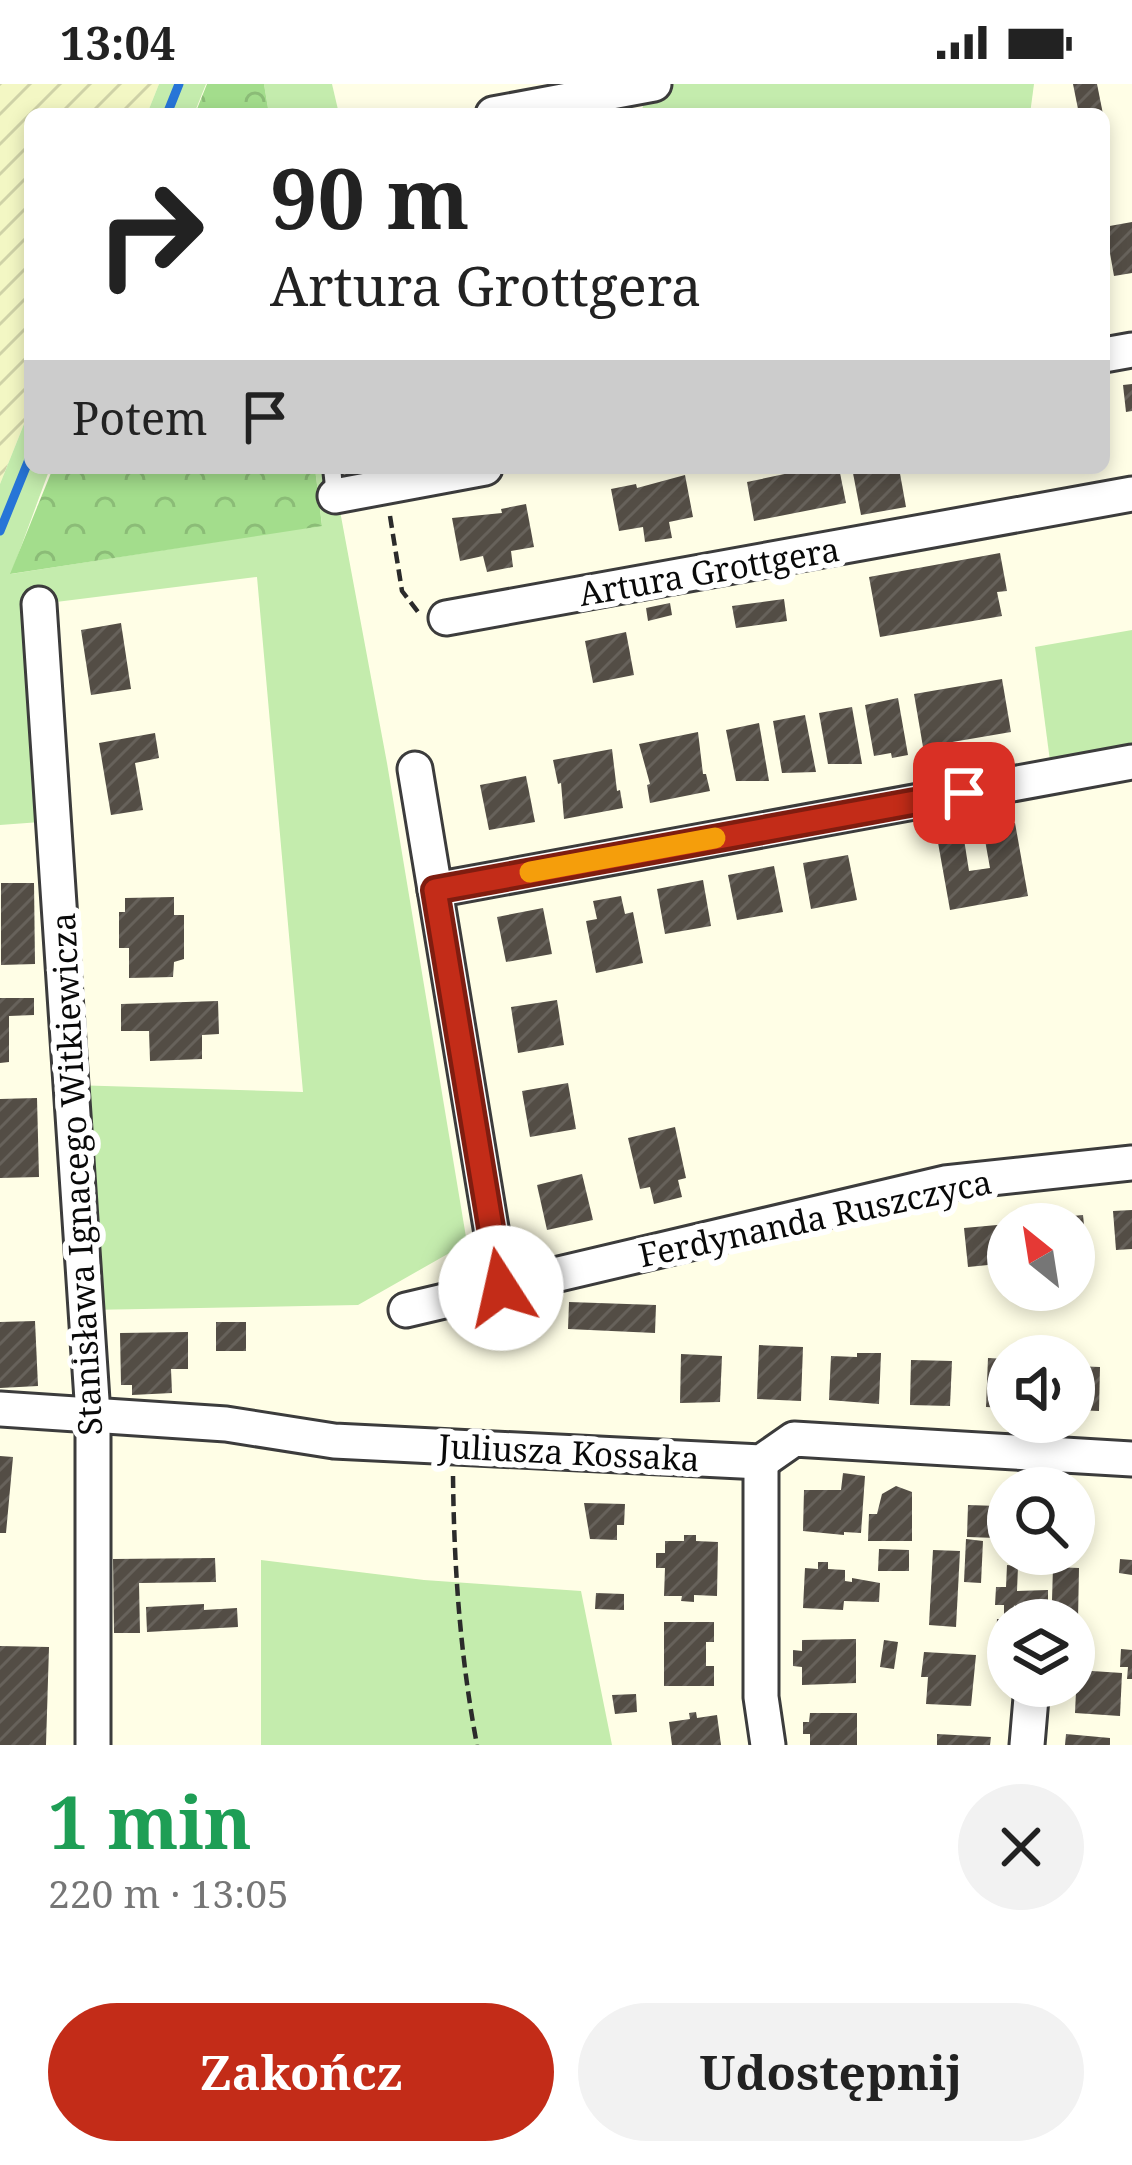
<!DOCTYPE html>
<html lang="pl">
<head>
<meta charset="utf-8">
<style>
  :root { --surface:#fff; --page:#f2f2f2; --text:#222; --muted:#767676; --accent:#c32c18 }
  body { margin:0; font-family:"Noto Serif",serif; background:var(--page); color:var(--text); height:100vh; display:flex; flex-direction:column; font-size:45px; white-space:nowrap }
  * { box-sizing:border-box; margin:0 }
  p { font-size:39px; color:var(--muted) }
  .icon { flex:none; width:66px; height:66px; fill:none; stroke:currentColor; stroke-width:2; stroke-linecap:round; stroke-linejoin:round }
  .map { position:relative; height:1661px; overflow:hidden }
  .panel { display:flex; flex-direction:column; background:var(--surface); flex:1 }
  .panel>* { flex:none }
  .guide { position:absolute; left:24px; top:24px; width:1086px; height:366px; border-radius:18px; box-shadow:0 6px 18px #0003; background:#fff; color:var(--text); overflow:hidden }
  .needle { width:78px; rotate:330deg }
  .fabs { position:absolute; left:987px; top:1119px; display:grid; gap:24px }
  .fabs a { display:grid; place-items:center; width:108px; height:108px; border-radius:50%; background:var(--surface); box-shadow:0 6px 18px #0003; font-size:60px }
  .pin { position:absolute; display:grid; place-items:center; width:102px; height:102px; color:#fff; margin:-51px; border-radius:24px; box-shadow:0 6px 18px #0006 }
  .me { position:absolute; width:132px; margin:-66px; rotate:350deg; stroke-linejoin:round; filter:drop-shadow(0 0 9px #0008) }
  .turn { display:flex; align-items:center; gap:42px; height:252px; padding:0 48px; font-size:54px }
  .turn .icon { width:156px; height:156px; stroke-width:2.5 }
  .turn b { display:block; font-size:84px; line-height:102px }
  .then { display:flex; align-items:center; height:114px; padding:0 48px; background:#0003; gap:24px; font-size:45px }
  .round { display:grid; place-items:center; flex:none; width:126px; height:126px; border-radius:63px; background:var(--page) }
  .overview { display:flex; align-items:center; justify-content:space-between; height:204px; padding:0 48px }
  h1 { font-size:72px; font-weight:700; line-height:90px; color:#1e9e55 }
  .action { display:flex; gap:24px; margin-top:auto; padding:24px 48px }
  .action a { flex:1; height:138px; border-radius:72px; background:var(--accent); color:#fff; font-size:48px; font-weight:700; line-height:138px; text-align:center }
  .action a+a { background:var(--page); color:var(--text) }
  .status { display:flex; justify-content:space-between; align-items:center; height:84px; padding:0 60px; background:var(--surface); direction:ltr }
  .status svg { height:33px; fill:currentColor }
  .map>svg:first-child { display:block }
  .farmland { fill:url(#farmland-furrows) }
  .grass { fill:#c4ecad }
  .forest { fill:url(#forest-crowns) }
  .lines { fill:none; stroke-linecap:round; stroke-linejoin:round }
  .stream { stroke:#2775d7; stroke-width:9 }
  .building { fill:url(#building-hatch) }
  .service-casing { stroke:#3c3c3c; stroke-width:22 }
  .minor-casing { stroke:#3c3c3c; stroke-width:39 }
  .path { stroke:#2b2b2b; stroke-width:4.5; stroke-dasharray:12 6; stroke-linecap:butt }
  .service { stroke:#fff; stroke-width:16 }
  .minor { stroke:#fff; stroke-width:33 }
  .route-casing { stroke:#7f1d10; stroke-width:30 }
  .route { stroke:#c32c18; stroke-width:21 }
  .slow { stroke:#f59e0b; stroke-width:21 }
  .labels { text-anchor:middle; dominant-baseline:central; stroke-width:12; stroke-linejoin:round; paint-order:stroke }
  .street-label { font-size:33px; fill:#090909; stroke:#fff }
</style>
</head>
<body>
<div class="status"><b>13:04</b><svg viewBox="0 0 49 12"><path d="M0 12V9h3v3zM5 12V6h3v6zM10 12V3h3v9zM15 12V0h3v12zM26 1h20v11H26zM47 4h2v5h-2z"/></svg></div>
<div class="map">
<svg width="1132" height="1661" viewBox="0 0 1132 1661">
  <defs>
    <pattern id="farmland-furrows" width="10" height="10" patternUnits="userSpaceOnUse" patternTransform="scale(3)"><rect width="10" height="10" fill="#f3f7c4"/><path d="M-1 1l2-2M0 10L10 0M9 11l2-2" fill="none" stroke="#cfd2a7"/></pattern>
    <pattern id="forest-crowns" width="20" height="18" patternUnits="userSpaceOnUse" patternTransform="scale(3)"><rect width="20" height="18" fill="#a3dd8c"/><path d="M2 6a3 3 0 1 1 6 0M12 15a3 3 0 1 1 6 0" fill="none" stroke="#8bbc77"/></pattern>
    <pattern id="building-hatch" width="6" height="6" patternUnits="userSpaceOnUse" patternTransform="scale(3)"><rect width="6" height="6" fill="#534d45"/><path d="M-1 1l2-2M0 6l6-6M5 7l2-2" fill="none" stroke="#67625b"/></pattern>
  </defs>
  <rect width="100%" height="100%" fill="#fffee6"/>
  <polygon class="farmland" points="0,0 159,0 147,30 30,30 30,325 0,400"/>
  <g class="grass">
    <polygon points="159,0 206,0 194,30 147,30"/>
    <polygon points="264,0 332,0 339,30 269,30"/>
    <polygon points="654,0 1034,0 1030,30 641,30 648,1"/>
    <polygon points="30,325 30,384 50,384 11,490 322,441 315,384 332,384 387,679 467,1159 358,1221 86,1226 71,1001 303,1008 257,493 40,520 54,737 0,741 0,400"/>
    <polygon points="1132,546 1132,678 1052,692 1035,563"/>
    <polygon points="261,1476 424,1496 581,1507 612,1661 261,1661"/>
  </g>
  <g class="forest">
    <polygon points="207,0 264,0 269,30 195,30"/>
    <polygon points="53,384 315,384 322,442 10,490"/>
  </g>
  <g class="lines">
    <g class="stream">
      <polyline points="167,30 179,0"/>
      <polyline points="0,447 30,373"/>
    </g>
  </g>
  <g class="building">
    <polygon points="1073,0 1097,0 1103,30 1079,30"/>
    <polygon points="1132,138 1132,189 1114,192 1108,158 1104,159 1104,143"/>
    <polygon points="1132,300 1132,327 1126,328 1123,301"/>
    <polygon points="813,384 839,384 846,419 754,437 747,398"/>
    <polygon points="852,384 899,384 906,423 861,431"/>
    <polygon points="685,391 693,433 669,438 672,454 645,458 643,443 619,447 611,405 636,400 637,404"/>
    <polygon points="526,420 534,463 511,467 513,483 487,488 483,472 460,477 452,434 502,429 501,425"/>
    <polygon points="1000,469 1007,507 997,508 1002,532 880,553 869,493"/>
    <polygon points="784,515 787,537 736,544 732,522"/>
    <polygon points="670,519 672,531 648,537 646,524"/>
    <polygon points="121,539 131,605 91,611 81,546"/>
    <polygon points="626,548 634,591 593,599 585,557"/>
    <polygon points="1002,595 1011,648 923,663 914,610"/>
    <polygon points="898,614 908,671 892,674 891,669 874,672 865,621"/>
    <polygon points="852,623 862,680 828,680 819,629"/>
    <polygon points="805,631 816,688 782,689 773,637"/>
    <polygon points="759,639 769,697 736,697 726,646"/>
    <polygon points="698,648 703,690 706,690 710,707 650,719 647,701 650,700 639,660"/>
    <polygon points="155,649 159,674 135,679 143,726 111,731 99,659"/>
    <polygon points="612,665 617,707 620,706 623,724 564,735 561,699 558,700 553,676"/>
    <polygon points="526,692 535,738 489,746 480,701"/>
    <polygon points="1015,739 1028,812 950,826 937,753 963,749 969,787 990,784 983,745"/>
    <polygon points="848,771 857,816 811,825 803,779"/>
    <polygon points="774,782 783,828 737,836 728,791"/>
    <polygon points="703,796 711,842 665,850 657,805"/>
    <polygon points="1,799 34,799 35,880 1,881"/>
    <polygon points="621,812 625,830 633,828 643,879 596,889 586,837 597,835 593,817"/>
    <polygon points="174,813 174,831 184,831 184,875 174,878 173,893 129,894 129,864 119,864 119,828 125,828 125,814"/>
    <polygon points="543,824 552,870 506,878 497,833"/>
    <polygon points="0,914 34,914 34,931 9,932 9,978 0,979"/>
    <polygon points="557,916 564,961 518,969 511,923"/>
    <polygon points="218,917 219,950 202,951 202,975 150,977 149,947 121,947 121,920"/>
    <polygon points="568,999 576,1045 530,1053 522,1007"/>
    <polygon points="37,1014 39,1093 0,1094 0,1015"/>
    <polygon points="675,1043 686,1094 678,1096 682,1113 654,1120 650,1103 640,1105 628,1054"/>
    <polygon points="582,1090 593,1136 547,1146 537,1101"/>
    <polygon points="1132,1126 1132,1165 1116,1166 1113,1127"/>
    <polygon points="1083,1131 1087,1170 1074,1171 1074,1140 1039,1140 1039,1135"/>
    <polygon points="1008,1140 1008,1179 968,1183 964,1144"/>
    <polygon points="569,1218 656,1221 655,1249 568,1245"/>
    <polygon points="35,1237 38,1302 0,1304 0,1238"/>
    <rect x="216" y="1238" width="30" height="29"/>
    <polygon points="188,1248 188,1285 171,1285 172,1309 132,1311 132,1301 121,1301 120,1249"/>
    <polygon points="759,1261 803,1263 801,1317 757,1315"/>
    <polygon points="857,1269 881,1269 879,1320 829,1316 831,1272 857,1273"/>
    <polygon points="681,1270 722,1272 720,1318 680,1319"/>
    <polygon points="988,1274 1008,1275 1008,1324 986,1323"/>
    <polygon points="911,1276 952,1277 950,1322 910,1321"/>
    <polygon points="1074,1282 1100,1283 1099,1327 1074,1326"/>
    <polygon points="0,1372 13,1373 6,1449 0,1449"/>
    <polygon points="843,1389 865,1392 861,1449 844,1448 844,1451 803,1447 804,1406 841,1406"/>
    <polygon points="896,1402 912,1408 912,1457 868,1457 869,1430 877,1430 882,1410"/>
    <polygon points="584,1419 625,1420 624,1441 617,1441 617,1456 590,1455"/>
    <polygon points="968,1421 998,1422 998,1432 1005,1432 1005,1443 997,1443 997,1454 967,1453"/>
    <polygon points="1074,1424 1083,1425 1083,1443 1090,1443 1089,1454 1082,1454 1081,1466 1074,1466"/>
    <polygon points="684,1451 696,1451 696,1457 718,1458 717,1512 694,1511 694,1518 681,1517 682,1512 664,1512 665,1484 656,1484 656,1469 665,1469 665,1457 684,1457"/>
    <polygon points="966,1455 983,1457 981,1499 964,1498"/>
    <polygon points="879,1465 909,1466 909,1487 878,1487"/>
    <polygon points="933,1466 960,1467 956,1543 929,1541"/>
    <polygon points="215,1474 216,1498 139,1499 140,1549 114,1549 113,1475"/>
    <polygon points="1120,1475 1132,1476 1132,1491 1119,1489"/>
    <polygon points="818,1478 828,1478 828,1485 845,1486 845,1497 852,1498 852,1494 880,1499 879,1518 844,1517 843,1526 803,1524 805,1484 818,1485"/>
    <polygon points="1007,1481 1018,1482 1017,1507 1048,1506 1048,1517 1052,1516 1053,1483 1079,1484 1078,1536 1041,1536 1042,1523 1017,1525 1014,1521 1013,1531 1004,1530 1004,1521 995,1521 996,1503 1006,1503"/>
    <polygon points="596,1509 624,1510 624,1526 595,1525"/>
    <polygon points="204,1520 204,1526 237,1524 238,1543 147,1548 146,1523"/>
    <polygon points="997,1535 1008,1535 1008,1548 996,1549"/>
    <polygon points="664,1538 714,1538 714,1558 706,1558 706,1582 714,1582 714,1602 664,1602"/>
    <polygon points="856,1555 856,1599 802,1601 802,1583 793,1582 793,1566 802,1567 802,1556"/>
    <polygon points="884,1556 898,1558 894,1585 880,1583"/>
    <polygon points="0,1562 49,1563 46,1661 0,1661"/>
    <polygon points="1121,1565 1132,1566 1132,1595 1127,1595 1128,1583 1120,1583"/>
    <polygon points="924,1568 976,1571 971,1622 926,1620 928,1593 921,1593"/>
    <polygon points="1077,1586 1122,1589 1120,1632 1075,1629"/>
    <polygon points="636,1610 637,1628 615,1630 612,1611"/>
    <polygon points="696,1628 697,1634 717,1631 721,1661 672,1661 669,1638 690,1635 689,1629"/>
    <polygon points="810,1629 857,1629 857,1661 810,1661 810,1650 803,1650 803,1638 809,1638"/>
    <polygon points="937,1650 991,1653 990,1661 937,1661"/>
    <polygon points="1066,1650 1110,1654 1110,1661 1065,1661"/>
  </g>
  <g class="lines">
    <g class="service-casing">
      <polyline id="service" points="332,384 335,412"/>
    </g>
    <g class="minor-casing">
      <g id="minor">
        <polyline points="493,30 654,0"/>
        <polyline points="1104,271 1132,266"/>
        <polyline points="335,412 485,384"/>
        <polyline points="39,520 93,1331 93,1661"/>
        <polyline points="446,534 1132,410"/>
        <polyline points="415,685 501,1204"/>
        <polyline points="435,806 1132,678"/>
        <polyline points="406,1226 945,1099 1132,1079"/>
        <polyline points="0,1325 226,1340 334,1357 761,1378 794,1355 1132,1375"/>
        <polyline points="761,1378 761,1613 768,1661"/>
        <polyline points="1027,1661 1032,1602"/>
      </g>
    </g>
    <g class="path">
      <polyline points="390,432 402,507 418,528"/>
      <path d="M453,1392C454,1483 460,1571 477,1661"/>
    </g>
    <use href="#service" class="service"/>
    <use href="#minor" class="minor"/>
  </g>
  <g class="lines">
    <g class="route-casing">
      <polyline id="route" points="501,1204 435,806 964,709"/>
    </g>
    <use href="#route" class="route"/>
    <polyline class="slow" points="530,788 715,754"/>
  </g>
  <g class="labels">
    <g class="street-label">
      <text transform="translate(709 487) rotate(-10)">Artura Grottgera</text>
      <text transform="translate(76 1090) rotate(-93)">Stanisława Ignacego Witkiewicza</text>
      <text transform="translate(815 1134) rotate(-12)">Ferdynanda Ruszczyca</text>
      <text transform="translate(569 1368) rotate(3)">Juliusza Kossaka</text>
    </g>
  </g>
</svg>
<div class="fabs">
<a><svg class="needle" viewBox="-14 -14 28 28"><path d="M0-13l5 13h-10z" fill="#e53935"/><path d="M0 13l5-13h-10z" fill="#767676"/></svg></a>
<a><svg class="icon" aria-label="sound" viewBox="0 0 24 24"><path d="M4 9h4l5-4v14l-5-4H4zM17 9q2 3 0 6"/></svg></a>
<a><svg class="icon" aria-label="search" viewBox="0 0 24 24"><circle cx="10" cy="10" r="6"/><path d="M15 15l6 6"/></svg></a>
<a><svg class="icon" aria-label="layers" viewBox="0 0 24 24"><path d="M12 4l9 5-9 5-9-5zM3 14l9 5 9-5"/></svg></a>
</div>
<div class="pin" style="left:964px;top:709px;background:#d93025"><svg class="icon" aria-label="arrive" viewBox="0 0 24 24"><path d="M6 21V4h12l-3 4 3 4H6"/></svg></div>
<svg class="me" style="left:501px;top:1204px" viewBox="-20 -20 40 40"><circle r="19" fill="#fff"/><path d="M0-13L10 11 0 6-10 11z" fill="#c32c18"/></svg>
<div class="guide">
<div class="turn"><svg class="icon" aria-label="right" viewBox="0 0 24 24"><path d="M7 20v-9h11M14 6l5 5-5 5"/></svg><div><b>90 m</b>Artura Grottgera</div></div>
<div class="then">Potem<svg class="icon" aria-label="arrive" viewBox="0 0 24 24"><path d="M6 21V4h12l-3 4 3 4H6"/></svg></div>
</div>
</div>
<section class="panel">
<div class="overview"><div><h1>1 min</h1><p>220 m · 13:05</p></div><a class="round"><svg class="icon" aria-label="close" viewBox="0 0 24 24"><path d="M6 6l12 12M18 6L6 18"/></svg></a></div>
<div class="action"><a>Zakończ</a><a>Udostępnij</a></div>
</section>
</body>
</html>
